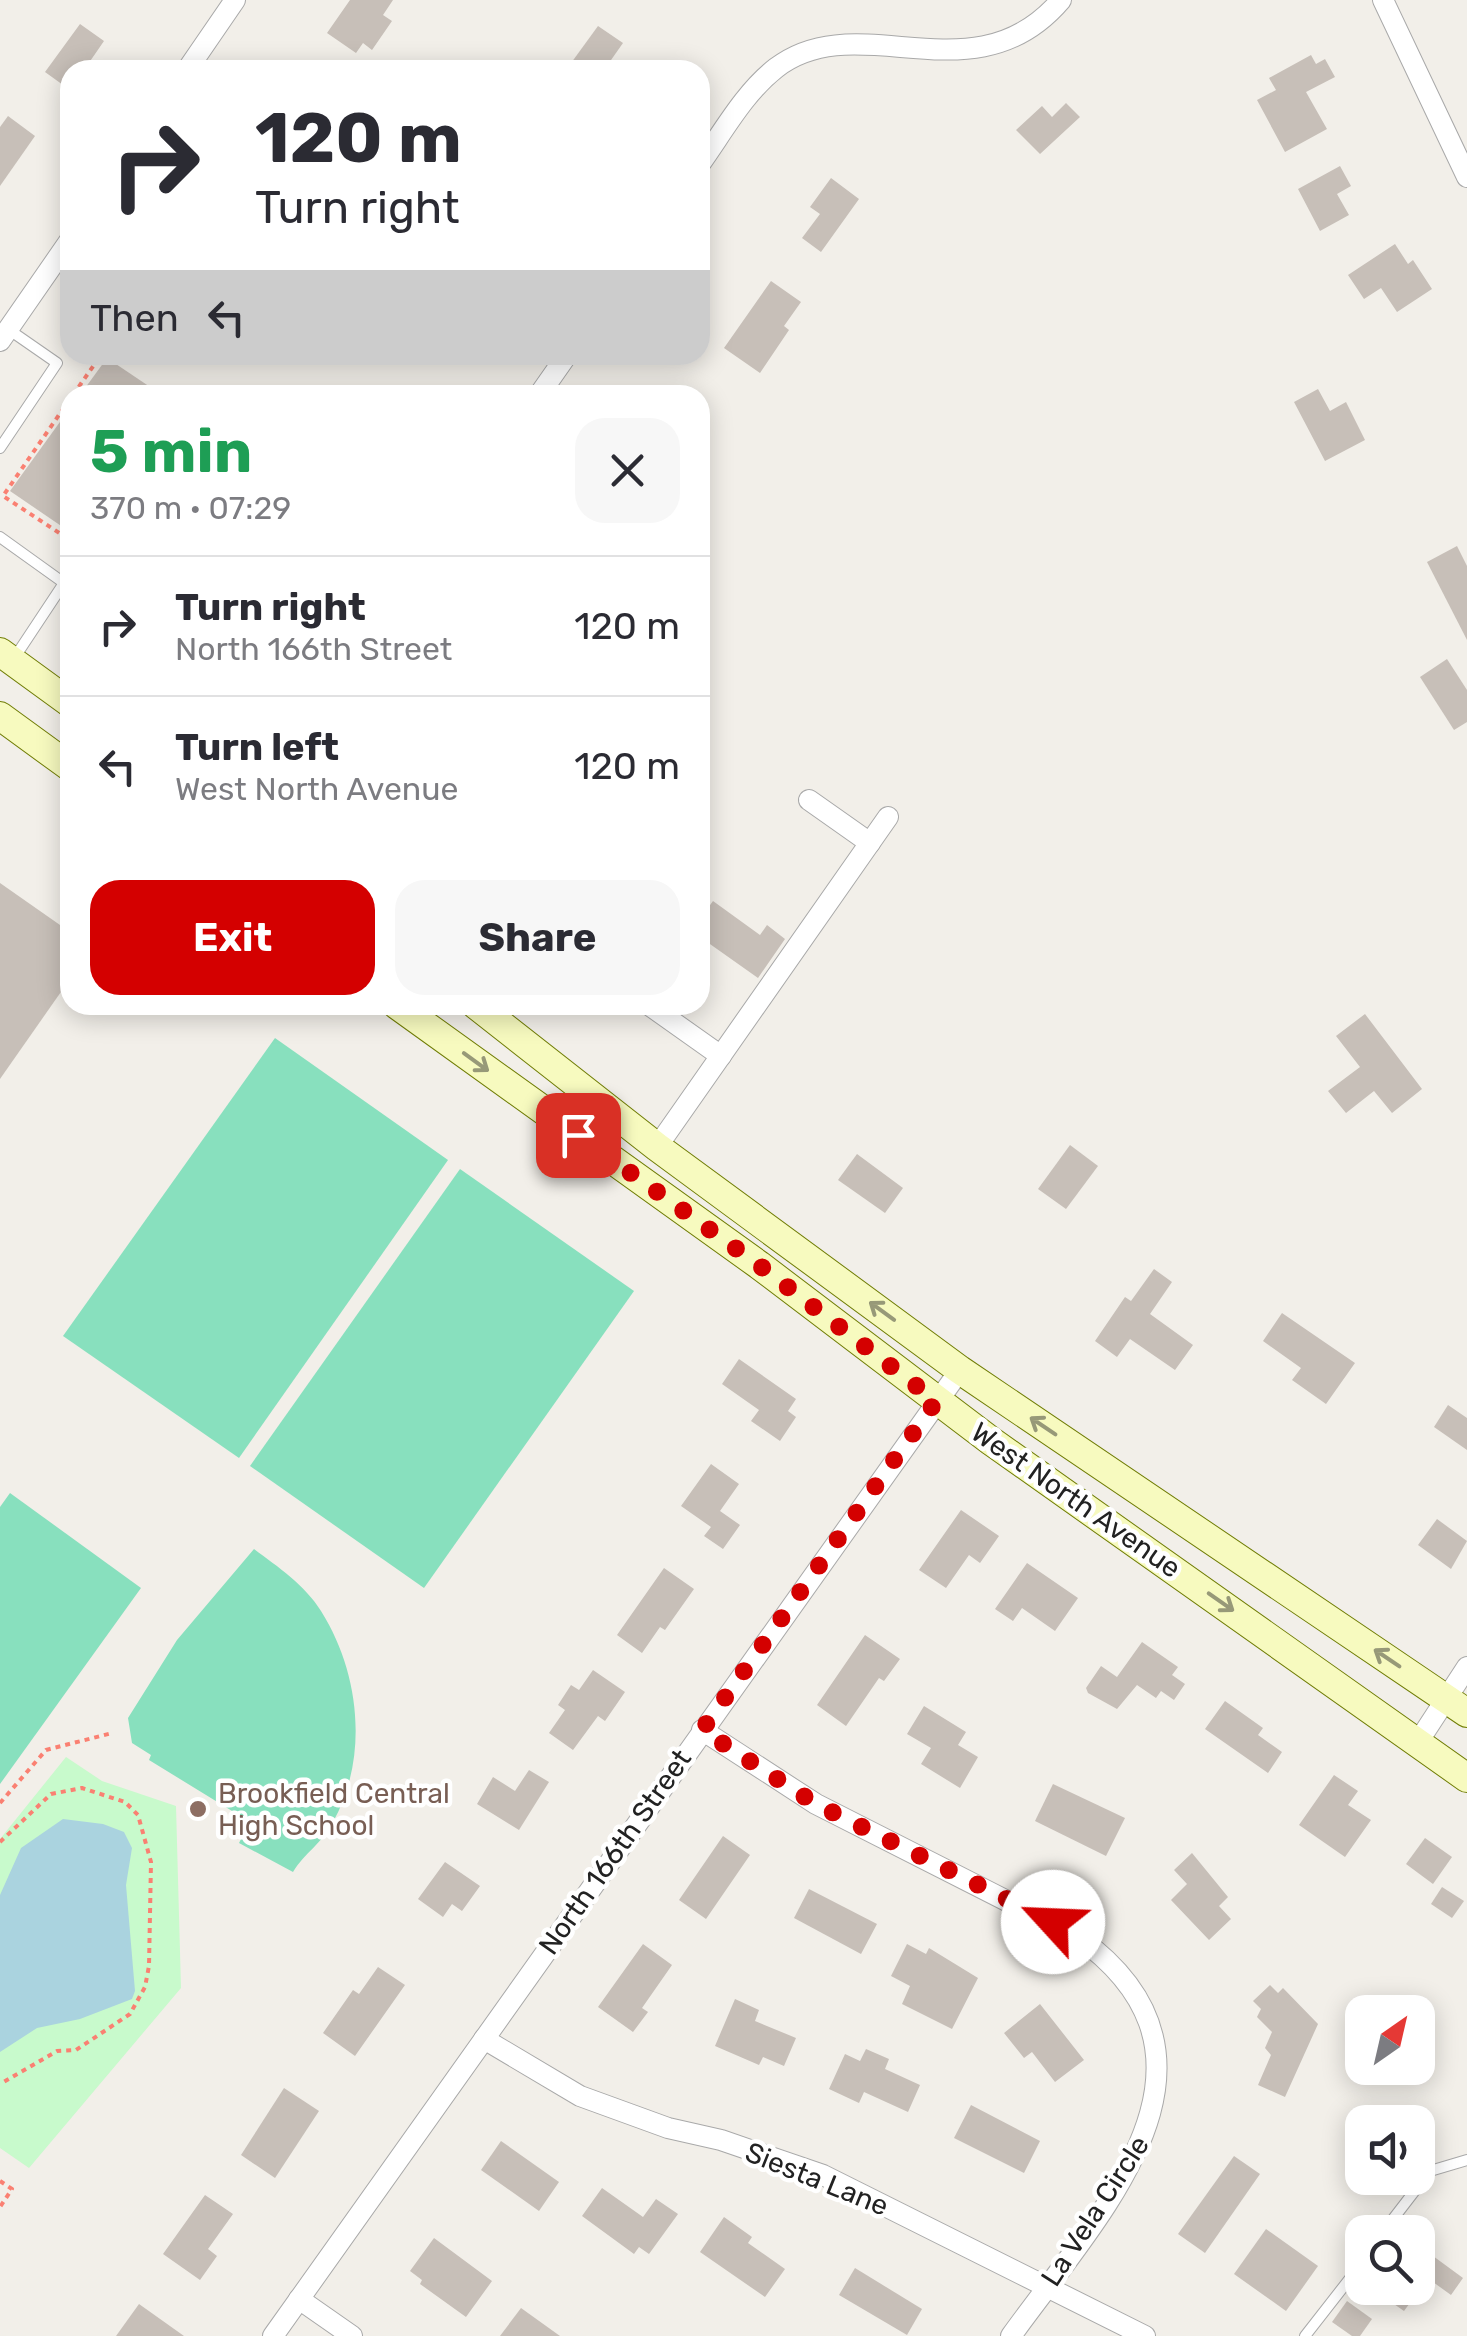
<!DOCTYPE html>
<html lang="en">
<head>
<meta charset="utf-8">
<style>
  :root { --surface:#fff; --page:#f7f7f7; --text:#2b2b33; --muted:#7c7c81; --line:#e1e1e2; --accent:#d40000 }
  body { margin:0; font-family:Rubik,sans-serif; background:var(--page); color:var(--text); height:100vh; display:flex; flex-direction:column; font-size:38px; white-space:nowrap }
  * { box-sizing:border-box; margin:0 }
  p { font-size:32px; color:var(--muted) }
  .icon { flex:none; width:55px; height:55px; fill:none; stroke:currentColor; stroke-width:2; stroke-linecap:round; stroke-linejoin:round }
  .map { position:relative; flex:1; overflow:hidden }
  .details { position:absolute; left:60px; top:385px; width:650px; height:630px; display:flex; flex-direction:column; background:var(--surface); border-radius:30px; box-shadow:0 5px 25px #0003 }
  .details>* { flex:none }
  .banner { position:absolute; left:60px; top:60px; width:650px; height:305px; border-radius:30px; box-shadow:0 5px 25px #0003; background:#fff; color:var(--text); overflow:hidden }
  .needle { width:65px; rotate:34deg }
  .controls { position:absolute; left:1345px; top:1995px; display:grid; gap:20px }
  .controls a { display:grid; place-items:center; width:90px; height:90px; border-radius:20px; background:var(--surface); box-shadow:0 5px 25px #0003; font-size:50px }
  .pin { position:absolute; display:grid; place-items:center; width:85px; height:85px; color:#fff; margin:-42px; border-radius:20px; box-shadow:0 5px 15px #0006 }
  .me { position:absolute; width:110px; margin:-55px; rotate:295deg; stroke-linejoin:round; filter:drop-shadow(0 0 8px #0008) }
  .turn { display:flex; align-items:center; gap:35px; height:210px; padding:0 30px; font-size:45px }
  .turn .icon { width:130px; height:130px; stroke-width:2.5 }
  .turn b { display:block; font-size:70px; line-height:85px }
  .then { display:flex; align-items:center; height:95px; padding:0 30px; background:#0003; gap:20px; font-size:38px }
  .round { display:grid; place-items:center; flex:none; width:105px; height:105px; border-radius:30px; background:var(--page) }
  .overview { display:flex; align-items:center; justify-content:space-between; height:170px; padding:0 30px }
  h1 { font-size:60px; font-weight:700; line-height:75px; color:#1e9e55 }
  .button { display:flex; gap:20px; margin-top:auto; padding:20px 30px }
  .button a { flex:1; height:115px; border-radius:30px; background:var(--accent); color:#fff; font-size:40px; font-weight:700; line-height:115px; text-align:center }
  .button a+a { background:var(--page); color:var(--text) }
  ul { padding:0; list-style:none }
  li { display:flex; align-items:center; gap:30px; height:140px; padding:0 30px; border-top:2px solid var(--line) }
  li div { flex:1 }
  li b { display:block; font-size:38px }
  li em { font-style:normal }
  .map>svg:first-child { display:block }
  .park { fill:#c8facc }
  .pitch { fill:#88e0be }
  .water { fill:#aad3df }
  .building { fill:#c7bfb8 }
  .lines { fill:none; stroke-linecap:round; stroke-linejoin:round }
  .service-casing { stroke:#a9a9a9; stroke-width:12 }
  .minor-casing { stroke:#a9a9a9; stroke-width:22 }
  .secondary-casing { stroke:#707d05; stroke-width:30 }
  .path { stroke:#fa8072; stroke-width:4; stroke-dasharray:5 5; stroke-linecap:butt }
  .service { stroke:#fff; stroke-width:10 }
  .minor { stroke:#fff; stroke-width:20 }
  .secondary { stroke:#f7fabf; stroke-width:28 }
  .oneway { stroke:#979978 }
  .route { stroke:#d40000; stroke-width:18; stroke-dasharray:0 32.4 }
  .education-dot { fill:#8d6e63; stroke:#fff; stroke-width:4 }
  .labels { text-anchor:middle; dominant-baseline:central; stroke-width:9; stroke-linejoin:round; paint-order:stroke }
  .street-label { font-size:28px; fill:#222; stroke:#fff }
  .education-label { font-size:28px; fill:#785e54; stroke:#fff; text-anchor:start }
</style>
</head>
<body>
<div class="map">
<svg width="1467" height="2336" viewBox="0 0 1467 2336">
  <rect width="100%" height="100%" fill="#f2efe9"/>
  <polygon class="park" points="66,1757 102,1781 176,1806 181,1988 29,2168 0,2148 0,1839"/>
  <g class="pitch">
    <polygon points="275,1038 448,1160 239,1458 63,1336"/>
    <polygon points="460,1169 634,1291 424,1588 250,1466"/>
    <polygon points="10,1493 141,1588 0,1784 0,1507"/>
    <path d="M254,1549C278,1567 305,1585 321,1611C360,1673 369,1757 333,1822C320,1846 306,1851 293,1872L239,1843L250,1822L149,1760L151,1755L132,1743L128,1718L177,1640Z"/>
  </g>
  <polygon class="water" points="63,1819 103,1824 124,1832 132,1848 126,1885 135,1991 132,1999 80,2019 37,2028 0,2052 0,1895 21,1848"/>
  <g class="building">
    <polygon points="350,0 393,0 383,15 392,21 372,50 363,43 356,53 327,33"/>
    <polygon points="80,24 104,41 84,70 70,70 70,90 45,72"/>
    <polygon points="598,26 623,43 604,70 566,70"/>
    <polygon points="1311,55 1316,64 1325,59 1335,77 1306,92 1327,129 1285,152 1257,100 1276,90 1269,78"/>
    <polygon points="1066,103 1080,117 1040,154 1016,130 1042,106 1052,117"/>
    <polygon points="8,116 35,136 0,186 0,127"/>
    <polygon points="1340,166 1351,186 1337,194 1349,215 1320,231 1298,189"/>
    <polygon points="831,178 859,199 821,252 802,238 820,214 810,207"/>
    <polygon points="1395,244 1408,264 1413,260 1432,289 1397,312 1381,288 1364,299 1348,275"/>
    <polygon points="771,281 801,302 784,326 789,330 760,373 724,348"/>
    <polygon points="107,358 162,395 80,395"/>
    <polygon points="1318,389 1330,411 1346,402 1365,440 1325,461 1294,402"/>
    <polygon points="70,408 70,532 10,491"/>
    <polygon points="1457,546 1467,566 1467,640 1427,562"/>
    <polygon points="1447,659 1467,690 1467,722 1454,730 1420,677"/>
    <polygon points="0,883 70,932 70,979 0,1079"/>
    <polygon points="713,901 760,935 767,925 785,939 758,978 700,937 700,919"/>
    <polygon points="1365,1014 1422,1089 1392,1113 1374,1091 1346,1113 1328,1091 1360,1067 1336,1036"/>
    <polygon points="1070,1145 1098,1166 1066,1209 1038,1189"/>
    <polygon points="857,1154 903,1188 885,1213 838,1180"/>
    <polygon points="1154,1269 1172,1282 1150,1314 1193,1345 1175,1370 1130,1339 1117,1357 1095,1341 1125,1297 1131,1301"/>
    <polygon points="1282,1313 1355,1363 1326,1404 1292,1380 1301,1368 1263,1341"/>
    <polygon points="739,1359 796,1399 788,1411 796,1417 780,1441 751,1421 759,1410 722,1384"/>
    <polygon points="1448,1405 1467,1418 1467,1450 1434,1427"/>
    <polygon points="711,1464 739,1484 720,1511 740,1525 723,1549 704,1536 711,1527 681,1506"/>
    <polygon points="961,1510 999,1536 980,1563 969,1555 946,1588 919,1570"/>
    <polygon points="1437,1519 1467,1541 1451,1569 1418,1545"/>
    <polygon points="1027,1563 1078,1598 1055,1631 1022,1608 1013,1621 995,1609"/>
    <polygon points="664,1568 694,1589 665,1630 660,1627 642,1653 617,1635"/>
    <polygon points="865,1635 900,1659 884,1681 879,1678 846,1726 817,1705"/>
    <polygon points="1142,1642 1178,1667 1172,1675 1185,1684 1174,1700 1161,1691 1156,1698 1137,1685 1117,1709 1088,1693 1086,1688 1101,1666 1117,1677"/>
    <polygon points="593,1670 625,1692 605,1721 598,1716 573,1750 549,1733 565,1710 558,1705 571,1685 579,1690"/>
    <polygon points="1225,1701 1263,1728 1258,1735 1282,1752 1268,1773 1205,1729"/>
    <polygon points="924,1706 966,1732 958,1745 978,1757 960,1788 921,1764 931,1748 907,1734"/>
    <polygon points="529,1770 549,1782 519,1830 477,1804 493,1777 515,1791"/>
    <polygon points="1334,1775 1358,1791 1348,1805 1371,1820 1345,1857 1299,1825"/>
    <polygon points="1053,1784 1125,1818 1106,1856 1035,1821"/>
    <polygon points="723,1836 750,1855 706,1919 679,1900"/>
    <polygon points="1425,1838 1452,1857 1433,1884 1406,1864"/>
    <polygon points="1192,1853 1228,1897 1219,1906 1231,1919 1209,1940 1171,1900 1187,1884 1174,1870"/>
    <polygon points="445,1862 480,1886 462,1911 452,1904 443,1917 418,1899"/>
    <polygon points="1442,1887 1464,1901 1452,1918 1431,1904"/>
    <polygon points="809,1889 877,1924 861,1954 794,1918"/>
    <polygon points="643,1944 672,1965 642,2008 648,2012 633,2032 598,2007"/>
    <polygon points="907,1944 926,1954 929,1948 978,1978 952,2029 902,2004 910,1986 891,1976"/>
    <polygon points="378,1967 405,1985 355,2056 323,2033 353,1990 359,1994"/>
    <polygon points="1270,1985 1278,1993 1283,1988 1318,2024 1285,2097 1258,2085 1271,2055 1265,2048 1272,2032 1257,2017 1261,2009 1253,2001"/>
    <polygon points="735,1999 759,2010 755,2021 796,2038 784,2066 763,2057 759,2065 715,2046"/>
    <polygon points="1040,2004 1084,2060 1055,2082 1032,2052 1024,2058 1004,2033"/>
    <polygon points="866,2049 889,2059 885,2069 920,2085 908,2112 864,2092 859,2103 829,2089 845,2054 860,2061"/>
    <polygon points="284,2088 319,2111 275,2178 241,2155"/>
    <polygon points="971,2105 1040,2141 1024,2173 954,2138"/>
    <polygon points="501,2141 559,2182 539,2211 481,2170"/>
    <polygon points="1234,2156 1260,2174 1205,2253 1178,2234"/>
    <polygon points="602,2188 643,2217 656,2199 678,2214 649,2254 639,2247 634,2254 582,2216"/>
    <polygon points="205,2195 233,2214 208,2249 217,2256 200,2280 163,2254"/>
    <polygon points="724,2217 752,2237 748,2243 785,2269 765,2297 700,2252"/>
    <polygon points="1266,2229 1318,2266 1286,2311 1234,2274"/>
    <polygon points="434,2238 492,2281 466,2317 420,2284 422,2280 410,2271"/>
    <polygon points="1418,2245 1463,2278 1451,2295 1433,2282 1418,2303 1418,2292 1404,2311 1371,2288 1418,2288"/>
    <polygon points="855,2268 922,2309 907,2335 839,2295"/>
    <polygon points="1347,2301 1372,2319 1360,2336 1352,2336 1332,2322"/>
    <polygon points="139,2304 184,2336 116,2336"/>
    <polygon points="521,2308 560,2336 500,2336"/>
  </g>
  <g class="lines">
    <g class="service-casing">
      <g id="service">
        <polyline points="0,448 57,363 8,329"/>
        <polyline points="0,537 64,583 13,660"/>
        <polyline points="1383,2232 1430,2171 1467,2160"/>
        <polyline points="1305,2336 1362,2263"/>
      </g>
    </g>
    <g class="minor-casing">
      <g id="minor">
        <polyline points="1383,0 1467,177"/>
        <polyline points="187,70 235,0"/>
        <path d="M700,164C723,132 744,93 776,68C859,4 974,102 1061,0"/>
        <polyline points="0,341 70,240"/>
        <polyline points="539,395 567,355"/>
        <polyline points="809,800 870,843"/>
        <polyline points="649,1005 721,1056"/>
        <polyline points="657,1147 888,817"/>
        <path d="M702,1730L816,1804L1078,1937C1251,2061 1097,2216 1011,2336"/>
        <polyline points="1418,1742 1467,1667"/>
        <polyline points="484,2039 580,2096 668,2128 721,2140 823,2175 1145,2336"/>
        <polyline points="299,2299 352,2336"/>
        <polyline points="273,2336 960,1370"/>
      </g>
    </g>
    <g class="secondary-casing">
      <g id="secondary">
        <polyline points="0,652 70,703"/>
        <polyline points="0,716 70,767"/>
        <polyline points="397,1005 759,1265 991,1441 1467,1778"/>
        <polyline points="476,1005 657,1147 960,1370 1467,1713"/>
      </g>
    </g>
    <g class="path">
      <polyline points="73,395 101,355"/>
      <polyline points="70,399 3,496 70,540"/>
      <polyline points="0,1803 46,1750 112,1733"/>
      <polyline points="0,1842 51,1794 82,1788 125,1802 138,1815 151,1862 149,1966 145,1987 130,2014 76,2050 57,2051 0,2084"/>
      <polyline points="0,2181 12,2189 0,2207"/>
    </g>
    <use href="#service" class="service"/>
    <use href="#minor" class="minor"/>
    <use href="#secondary" class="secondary"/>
  </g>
  <defs><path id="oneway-shaft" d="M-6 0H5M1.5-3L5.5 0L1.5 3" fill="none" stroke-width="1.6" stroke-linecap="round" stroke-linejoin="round" transform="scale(2.5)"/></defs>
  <g class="oneway">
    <use href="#oneway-shaft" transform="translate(476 1062) rotate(36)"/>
    <use href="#oneway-shaft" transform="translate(882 1311) rotate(-144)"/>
    <use href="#oneway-shaft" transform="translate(1043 1426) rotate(-146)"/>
    <use href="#oneway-shaft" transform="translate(1221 1602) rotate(35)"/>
    <use href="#oneway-shaft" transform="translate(1387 1658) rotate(-146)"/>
  </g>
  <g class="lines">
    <polyline class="route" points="578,1135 759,1265 936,1401 702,1730 816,1804 1053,1922"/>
  </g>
  <circle class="education-dot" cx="198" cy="1809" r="10"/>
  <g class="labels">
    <g class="street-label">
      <text transform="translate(1076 1500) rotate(35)">West North Avenue</text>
      <text transform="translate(615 1852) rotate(-55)">North 166th Street</text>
      <text transform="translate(817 2179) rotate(22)">Siesta Lane</text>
      <text transform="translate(1095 2211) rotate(-57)">La Vela Circle</text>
    </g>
    <g class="education-label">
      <text x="218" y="1793">Brookfield Central<tspan x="218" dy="32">High School</tspan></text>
    </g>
  </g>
</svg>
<div class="controls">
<a><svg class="needle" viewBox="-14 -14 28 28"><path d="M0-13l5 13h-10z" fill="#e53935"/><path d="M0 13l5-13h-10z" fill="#7c7c81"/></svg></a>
<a><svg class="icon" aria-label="sound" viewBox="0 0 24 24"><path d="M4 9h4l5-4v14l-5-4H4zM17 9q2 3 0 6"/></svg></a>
<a><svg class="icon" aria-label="search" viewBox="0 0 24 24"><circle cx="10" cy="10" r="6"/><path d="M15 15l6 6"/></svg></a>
</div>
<div class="pin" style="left:578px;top:1135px;background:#d93025"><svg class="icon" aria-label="arrive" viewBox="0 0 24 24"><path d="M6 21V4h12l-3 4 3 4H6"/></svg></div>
<svg class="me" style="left:1053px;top:1922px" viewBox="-20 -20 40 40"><circle r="19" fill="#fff"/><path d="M0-13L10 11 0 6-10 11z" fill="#d40000"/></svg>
<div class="banner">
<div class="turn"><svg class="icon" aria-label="right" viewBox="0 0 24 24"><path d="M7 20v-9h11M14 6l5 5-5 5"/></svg><div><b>120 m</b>Turn right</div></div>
<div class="then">Then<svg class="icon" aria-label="left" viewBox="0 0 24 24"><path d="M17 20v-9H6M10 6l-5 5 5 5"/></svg></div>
</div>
<section class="details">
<div class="overview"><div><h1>5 min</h1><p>370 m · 07:29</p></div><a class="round"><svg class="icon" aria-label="close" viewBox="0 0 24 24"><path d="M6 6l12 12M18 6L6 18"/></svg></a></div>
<ul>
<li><svg class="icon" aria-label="right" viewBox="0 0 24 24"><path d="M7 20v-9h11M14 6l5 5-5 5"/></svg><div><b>Turn right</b><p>North 166th Street</p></div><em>120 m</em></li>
<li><svg class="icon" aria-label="left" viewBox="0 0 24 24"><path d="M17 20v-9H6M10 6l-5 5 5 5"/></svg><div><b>Turn left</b><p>West North Avenue</p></div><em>120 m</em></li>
</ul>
<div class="button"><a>Exit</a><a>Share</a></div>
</section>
</div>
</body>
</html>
